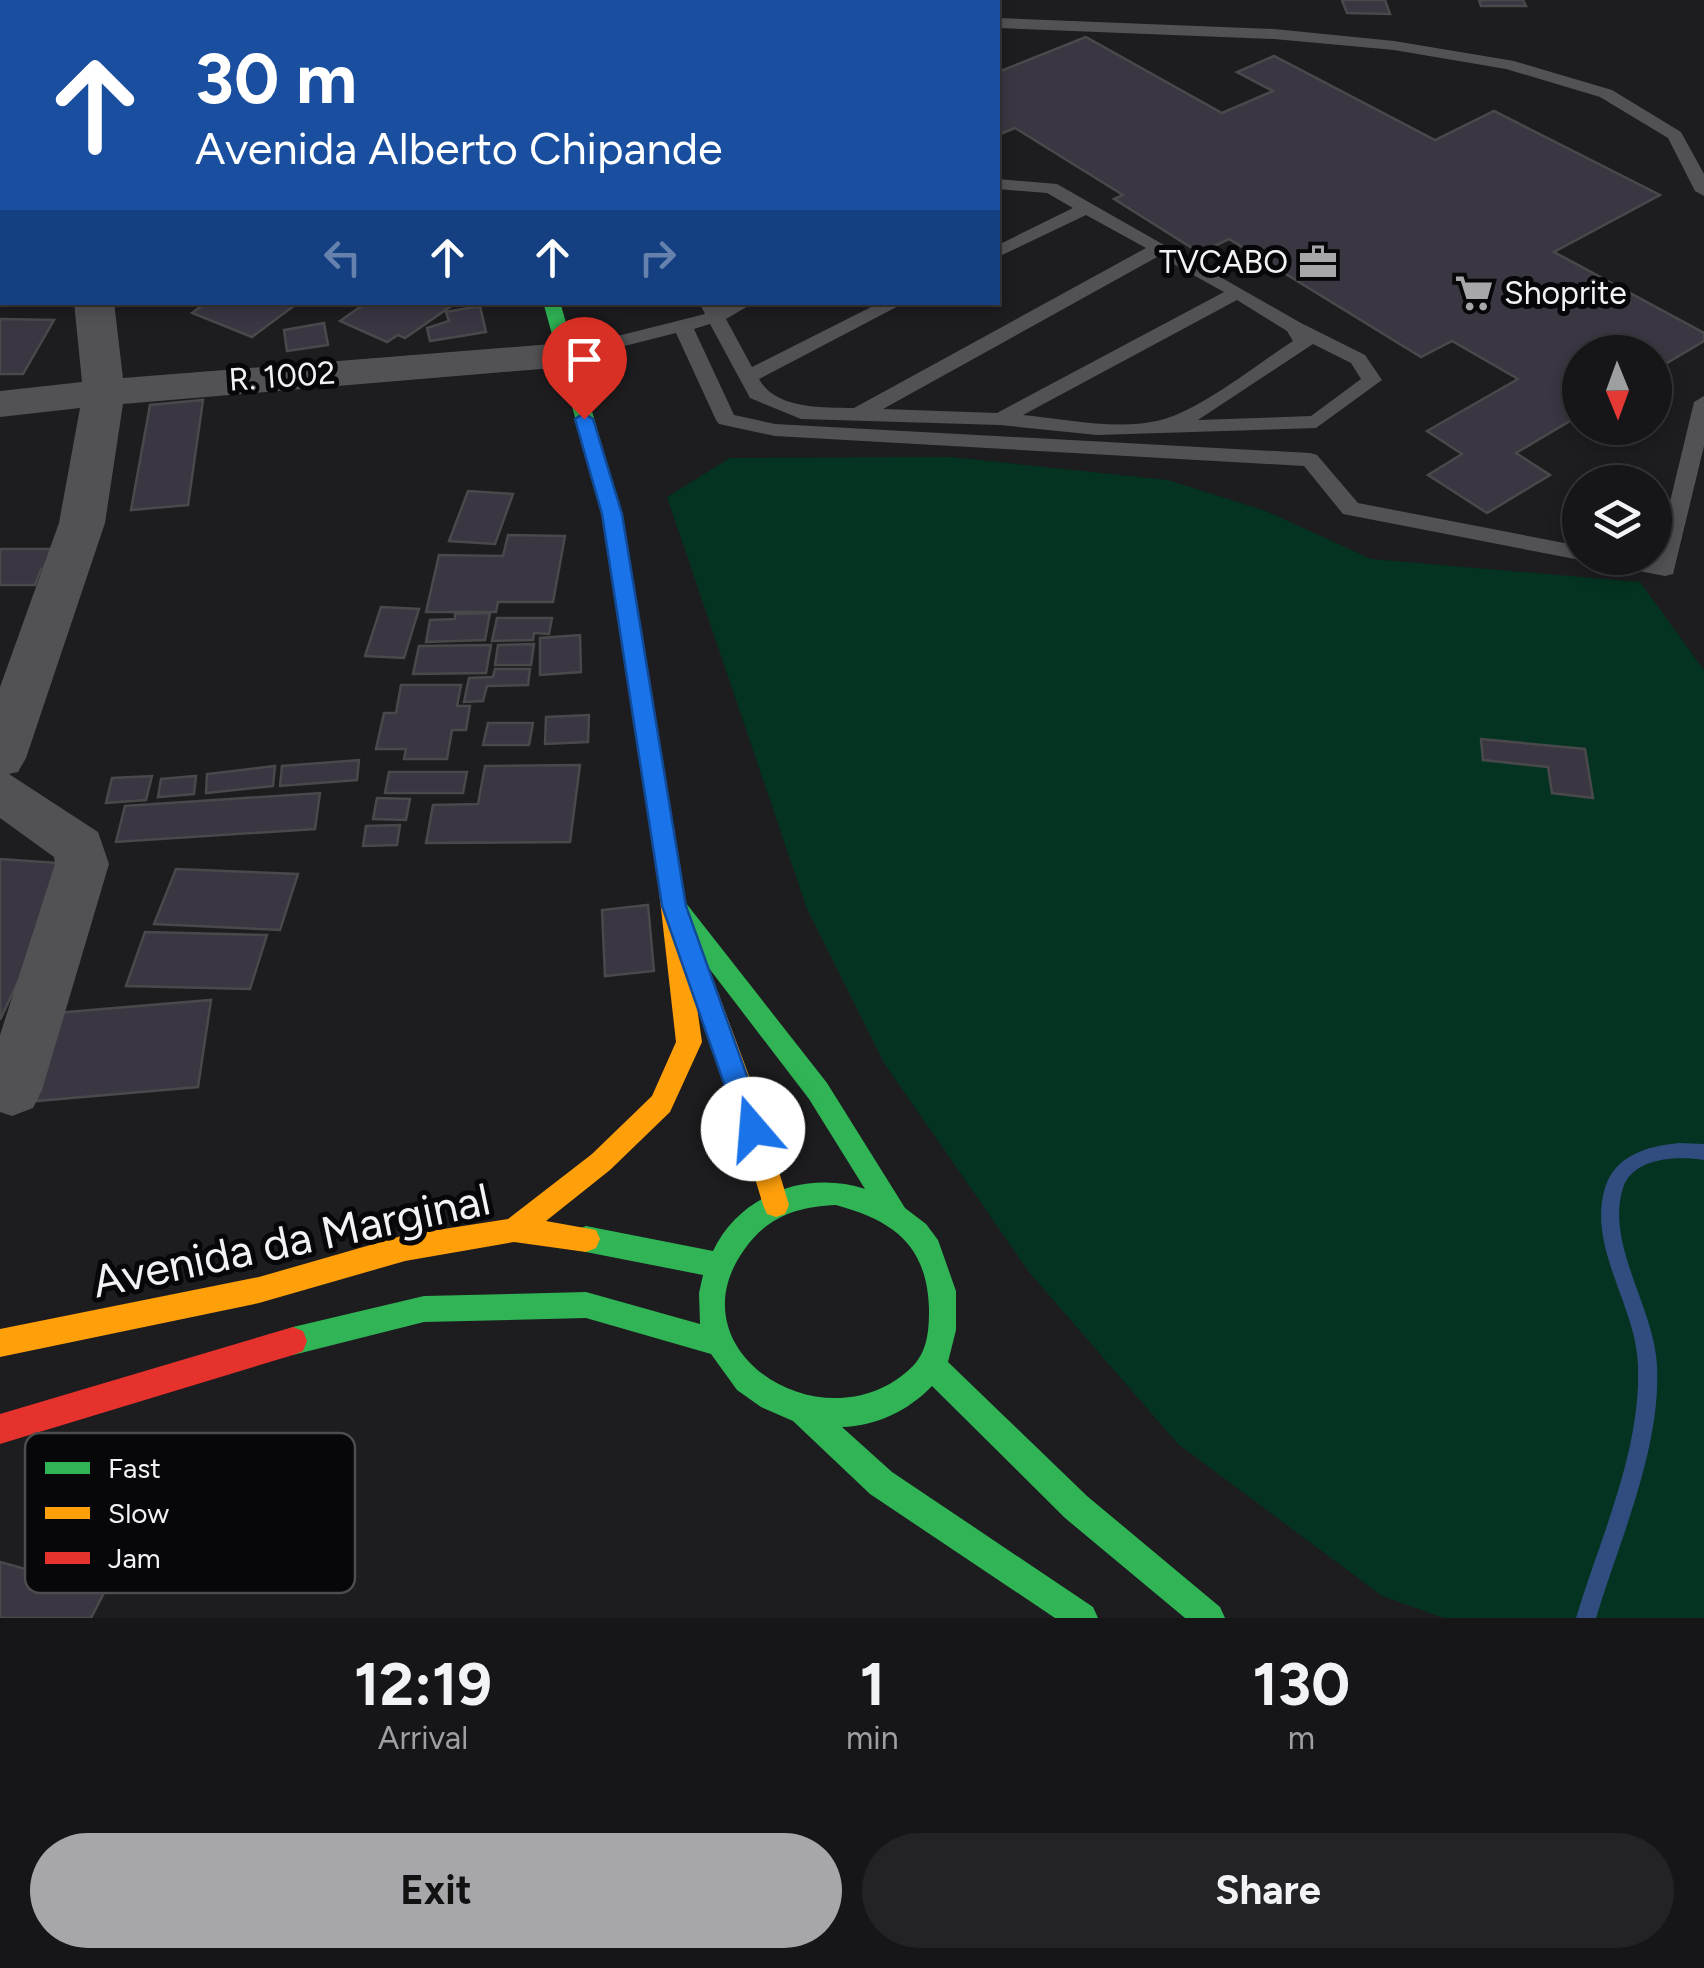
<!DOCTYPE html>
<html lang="en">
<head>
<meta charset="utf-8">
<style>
  :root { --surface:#161517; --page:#232224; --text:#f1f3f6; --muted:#9e9fa1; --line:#353436; --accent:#a7a6aa }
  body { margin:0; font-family:Figtree,sans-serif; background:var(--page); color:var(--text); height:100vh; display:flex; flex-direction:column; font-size:38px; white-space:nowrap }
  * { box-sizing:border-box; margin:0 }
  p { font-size:32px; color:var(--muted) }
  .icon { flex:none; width:55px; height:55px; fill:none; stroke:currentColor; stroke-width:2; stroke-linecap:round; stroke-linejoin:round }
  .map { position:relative; height:1618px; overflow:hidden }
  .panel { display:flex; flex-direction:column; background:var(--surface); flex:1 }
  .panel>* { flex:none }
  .guide { position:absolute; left:0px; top:0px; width:1000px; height:305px; box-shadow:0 5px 15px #0003,0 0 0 2px var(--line); background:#1a4fa0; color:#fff; overflow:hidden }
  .needle { width:65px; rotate:179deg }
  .tools { position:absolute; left:1562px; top:335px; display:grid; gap:20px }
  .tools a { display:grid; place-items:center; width:110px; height:110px; border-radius:50%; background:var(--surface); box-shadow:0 5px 15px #0003,0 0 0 2px var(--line); font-size:50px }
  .pin { position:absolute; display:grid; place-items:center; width:85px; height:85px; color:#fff; margin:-102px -42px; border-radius:50% 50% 50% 0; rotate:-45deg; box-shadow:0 0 10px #0007 }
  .pin .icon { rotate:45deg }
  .me { position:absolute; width:110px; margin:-55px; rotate:342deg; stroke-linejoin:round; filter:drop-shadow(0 0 8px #0008) }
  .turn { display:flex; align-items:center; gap:35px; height:210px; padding:0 30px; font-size:45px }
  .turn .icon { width:130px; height:130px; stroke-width:2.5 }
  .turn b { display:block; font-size:70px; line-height:85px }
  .lanes { display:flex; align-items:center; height:95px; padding:0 30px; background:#0003; justify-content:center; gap:50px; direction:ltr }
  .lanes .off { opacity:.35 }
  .eta { display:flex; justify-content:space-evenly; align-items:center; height:170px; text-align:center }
  .eta b { font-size:60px; font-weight:700; line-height:70px }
  .primary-button { display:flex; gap:20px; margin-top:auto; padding:20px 30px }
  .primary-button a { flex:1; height:115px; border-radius:60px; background:var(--accent); color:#111; font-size:40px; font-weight:700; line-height:115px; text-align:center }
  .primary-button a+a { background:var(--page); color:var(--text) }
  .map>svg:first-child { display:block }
  .green { fill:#043321 }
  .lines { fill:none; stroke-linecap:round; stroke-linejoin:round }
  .stream { fill:#314d7f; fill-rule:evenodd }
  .building { fill:#3a3642; stroke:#49494b; stroke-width:2.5 }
  .lane { fill:#525254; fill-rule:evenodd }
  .street { fill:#525254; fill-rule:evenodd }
  .fast { fill:#30b455; fill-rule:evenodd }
  .slow { fill:#ff9f0a; fill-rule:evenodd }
  .jam { fill:#e5322d; fill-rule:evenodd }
  .route { fill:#1a73e8; stroke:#114b97; stroke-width:2.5 }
  .labels { text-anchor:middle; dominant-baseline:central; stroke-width:10; stroke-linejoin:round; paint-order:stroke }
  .far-poi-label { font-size:32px; fill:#f2f1f5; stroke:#070608; text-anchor:end }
  .far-street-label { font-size:32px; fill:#f2f1f5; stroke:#070608 }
  .near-street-label { font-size:45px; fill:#f2f1f5; stroke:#070608 }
  .key { fill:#070608; stroke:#4e4c4f; stroke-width:2.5 }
  .key-label { font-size:28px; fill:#f2f1f5 }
</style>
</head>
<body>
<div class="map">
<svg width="1704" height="1618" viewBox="0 0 1704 1618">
  <rect width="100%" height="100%" fill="#1d1c1f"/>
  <polygon class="green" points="951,457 1168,480 1266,511 1371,559 1640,582 1704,670 1704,1618 1444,1618 1382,1596 1178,1444 1029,1272 884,1063 807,909 667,497 730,458"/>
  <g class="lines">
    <path class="stream" d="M1679,1143L1704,1144V1160C1678,1156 1633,1157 1623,1188C1605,1244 1655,1309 1657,1366C1661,1449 1620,1539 1596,1618H1576C1600,1538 1641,1452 1638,1366C1637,1307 1587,1248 1605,1188C1615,1155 1648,1146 1679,1143Z"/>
  </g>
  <g class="building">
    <polygon points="1342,0 1385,0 1390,14 1347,13"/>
    <polygon points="1479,0 1523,0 1526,6 1481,6"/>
    <polygon points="1086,37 1222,113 1273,91 1237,72 1274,56 1435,140 1494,111 1660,195 1554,252 1704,333 1704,341 1655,370 1655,352 1580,352 1580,415 1516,453 1550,475 1487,513 1428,475 1462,454 1427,431 1518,379 1452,341 1421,357 1229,239 1200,253 1114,199 1123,195 1015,128 998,135 998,72"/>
    <polygon points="207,302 299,302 252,337 192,313"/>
    <polygon points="367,302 457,302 405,338 398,335 387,342 340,321"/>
    <polygon points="480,306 486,332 430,341 427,328 449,321 446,312"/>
    <polygon points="0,319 54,320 23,374 0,374"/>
    <polygon points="324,323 328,345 287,351 284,330"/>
    <polygon points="203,400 188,505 131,510 150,405"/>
    <polygon points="468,491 513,494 495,544 449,541"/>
    <polygon points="508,535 565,536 553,602 498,602 496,612 426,612 439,555 503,556"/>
    <polygon points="0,549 54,549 57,569 41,569 35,585 0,585"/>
    <polygon points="381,607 419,609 404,658 365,656"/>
    <polygon points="490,613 485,640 426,642 430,620 455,619 455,614"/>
    <polygon points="497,618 552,618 549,634 534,633 533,640 492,641"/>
    <polygon points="580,635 581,672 540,675 540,638"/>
    <polygon points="534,644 531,665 495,665 498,645"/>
    <polygon points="491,645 486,673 413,674 419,646"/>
    <polygon points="495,669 530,669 528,685 487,686 483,701 464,702 469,678 493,677"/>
    <polygon points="401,685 461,685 457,706 470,706 466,730 452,730 447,759 404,759 406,749 376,749 384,713 396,713"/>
    <polygon points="589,715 588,742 545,744 546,717"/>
    <polygon points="488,723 533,723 529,745 483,745"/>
    <polygon points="1481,739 1585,749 1593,798 1552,793 1548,767 1483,760"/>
    <polygon points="359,760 357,780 280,786 282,766"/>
    <polygon points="580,765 570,842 426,843 433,805 478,804 485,766"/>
    <polygon points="275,766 273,786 206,793 207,774"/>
    <polygon points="389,772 467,772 463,793 385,793"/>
    <polygon points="152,776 146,800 106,803 112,778"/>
    <polygon points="196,776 194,794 158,797 161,779"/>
    <polygon points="320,793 315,829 116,842 125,806"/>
    <polygon points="377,798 410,799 406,820 373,819"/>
    <polygon points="400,825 397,845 363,846 366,826"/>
    <polygon points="0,859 73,864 0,1020"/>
    <polygon points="176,869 298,874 280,930 154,924"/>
    <polygon points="648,905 654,971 605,976 602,910"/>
    <polygon points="145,932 267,935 250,989 126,986"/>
    <polygon points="211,1000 198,1087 36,1101 56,1013"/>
    <polygon points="0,1562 105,1591 91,1618 0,1618"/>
  </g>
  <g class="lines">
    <g class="lane">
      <polygon points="998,18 1274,29 1394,41 1514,61 1612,90 1681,132 1704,174 1704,196 1695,191 1668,138 1600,97 1506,69 1394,50 1274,39 998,28"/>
      <path d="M998,179L1057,184L1301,323L1365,355L1382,380L1316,428L1097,435L1000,425L801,419L750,398L710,324L694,329L734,415L775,424L1310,453L1317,455L1358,503L1580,546V558H1588L1580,560L1343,514L1304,466L775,436L719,424L716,420L676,333L565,361L555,355L558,351L705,314L699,302H718L720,307L730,302H755L726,319L752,367L881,302H906L759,379C776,410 823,407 854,408L1146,248L1086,215L998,257V245L1073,208L1047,193L998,189ZM1159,256L1224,292L997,413L883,409ZM1237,300L1287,331L1293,341C1259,363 1199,411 1161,420C1118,431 1066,419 1023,415ZM1313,344L1351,363L1361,379L1311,416L1198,420Z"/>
      <polygon points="1704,396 1704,446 1673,574 1665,576 1597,563 1594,558 1656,560 1694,402"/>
    </g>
    <polygon class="street" points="74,302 114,302 123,378 565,343 579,346 585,355 579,364 565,367 123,404 105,523 26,758 18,772 9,774 98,832 109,864 42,1090 33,1108 12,1116 0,1112 0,1035 55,864 54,857 0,818 0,687 59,523 80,408 0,417 0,391 82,382"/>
    <g class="fast">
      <rect x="486" y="0" width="14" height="2"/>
      <polygon points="543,302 560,302 622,514 641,635 631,642 621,635 602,514"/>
      <path d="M674,896L682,898L827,1083L905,1208L926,1224L938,1240L956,1291V1330L948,1362L1087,1496L1220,1607L1225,1618H1185L1065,1518L932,1386C908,1411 876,1426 842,1427L892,1472L1093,1607L1098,1618H1055L870,1494L793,1421L761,1407L737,1390L711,1354L586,1318L424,1322L293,1355L283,1351L279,1341L283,1331L293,1327L424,1296L586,1292L700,1324L699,1293L703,1275L586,1252L576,1248L572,1239L576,1230L586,1226L713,1251C740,1194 807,1170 865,1189L809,1099L666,912L662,905L666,898ZM836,1205C894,1221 927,1245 929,1309C929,1329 928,1350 913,1366C829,1450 670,1354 744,1250C768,1216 797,1207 836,1205Z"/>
    </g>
    <polygon class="slow" points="670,873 678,875 682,882 693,972 701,969 710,972 713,979 755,1092 789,1205 785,1214 776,1217 767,1214 763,1205 729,1092 696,1000 702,1042 670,1112 610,1170 546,1221 596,1230 600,1239 596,1248 586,1252 514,1242 405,1261 259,1303 0,1357 0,1329 259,1277 405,1235 508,1219 592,1154 652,1096 676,1042 658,882 662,875"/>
    <g class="jam">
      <polygon points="631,628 641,635 682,882 678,889 662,889 658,882 621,635"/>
      <polygon points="293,1327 303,1331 307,1341 303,1351 293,1355 0,1444 0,1414"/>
    </g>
  </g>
  <polygon class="route" points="584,413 593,419 622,514 686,906 766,1129 763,1137 753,1141 744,1137 740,1129 662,906 602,514 575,419"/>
  <defs>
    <g id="office-bare" transform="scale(3)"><path d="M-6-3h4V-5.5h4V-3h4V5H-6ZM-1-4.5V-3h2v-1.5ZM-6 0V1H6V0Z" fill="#a7a6aa" stroke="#070608" stroke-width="2.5" paint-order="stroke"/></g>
    <g id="supermarket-bare" transform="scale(3)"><path d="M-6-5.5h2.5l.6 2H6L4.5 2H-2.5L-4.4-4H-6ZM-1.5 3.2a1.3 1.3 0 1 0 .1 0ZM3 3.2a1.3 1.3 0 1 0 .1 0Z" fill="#a7a6aa" stroke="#070608" stroke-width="2.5" paint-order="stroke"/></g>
  </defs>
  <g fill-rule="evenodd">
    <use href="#office-bare" x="1318" y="262"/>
    <use href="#supermarket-bare" x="1474" y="293"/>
  </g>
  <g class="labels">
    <g class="far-poi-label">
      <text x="1288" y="262">TVCABO</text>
      <text x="1504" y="293" text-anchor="start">Shoprite</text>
    </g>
    <g class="far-street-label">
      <text transform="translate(282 376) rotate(-4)">R. 1002</text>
    </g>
    <g class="near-street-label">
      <text transform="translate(291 1240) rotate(-12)">Avenida da Marginal</text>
    </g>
  </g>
  <rect x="25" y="1433" width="330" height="160" rx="15" class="key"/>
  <rect x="45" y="1462" width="45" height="12" fill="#30b455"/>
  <rect x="45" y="1507" width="45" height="12" fill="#ff9f0a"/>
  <rect x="45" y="1552" width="45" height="12" fill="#e5322d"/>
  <g class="key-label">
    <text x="108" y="1478">Fast</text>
    <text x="108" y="1523">Slow</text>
    <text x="108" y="1568">Jam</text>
  </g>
</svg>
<div class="tools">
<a><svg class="needle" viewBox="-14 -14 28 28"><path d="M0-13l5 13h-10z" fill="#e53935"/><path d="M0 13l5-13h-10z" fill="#9e9fa1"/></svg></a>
<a><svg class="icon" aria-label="layers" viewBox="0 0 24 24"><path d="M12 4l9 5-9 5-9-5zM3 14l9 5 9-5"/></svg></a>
</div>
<div class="pin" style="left:584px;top:419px;background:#d93025"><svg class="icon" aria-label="arrive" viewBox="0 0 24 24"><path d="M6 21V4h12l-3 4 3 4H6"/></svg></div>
<svg class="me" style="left:753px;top:1129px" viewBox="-20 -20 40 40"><circle r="19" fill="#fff"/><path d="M0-13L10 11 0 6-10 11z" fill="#1a73e8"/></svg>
<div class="guide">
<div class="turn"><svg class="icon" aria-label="ahead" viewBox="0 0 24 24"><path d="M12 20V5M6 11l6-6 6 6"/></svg><div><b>30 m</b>Avenida Alberto Chipande</div></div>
<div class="lanes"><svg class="icon off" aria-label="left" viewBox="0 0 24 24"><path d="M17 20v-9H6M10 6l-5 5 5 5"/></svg><svg class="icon" aria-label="ahead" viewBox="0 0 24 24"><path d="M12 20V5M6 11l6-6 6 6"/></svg><svg class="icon" aria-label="ahead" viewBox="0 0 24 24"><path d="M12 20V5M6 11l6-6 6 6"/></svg><svg class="icon off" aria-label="right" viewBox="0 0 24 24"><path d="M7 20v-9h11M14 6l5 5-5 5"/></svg></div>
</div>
</div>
<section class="panel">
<div class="eta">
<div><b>12:19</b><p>Arrival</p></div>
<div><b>1</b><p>min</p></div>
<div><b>130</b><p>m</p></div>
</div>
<div class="primary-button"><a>Exit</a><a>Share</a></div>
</section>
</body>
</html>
